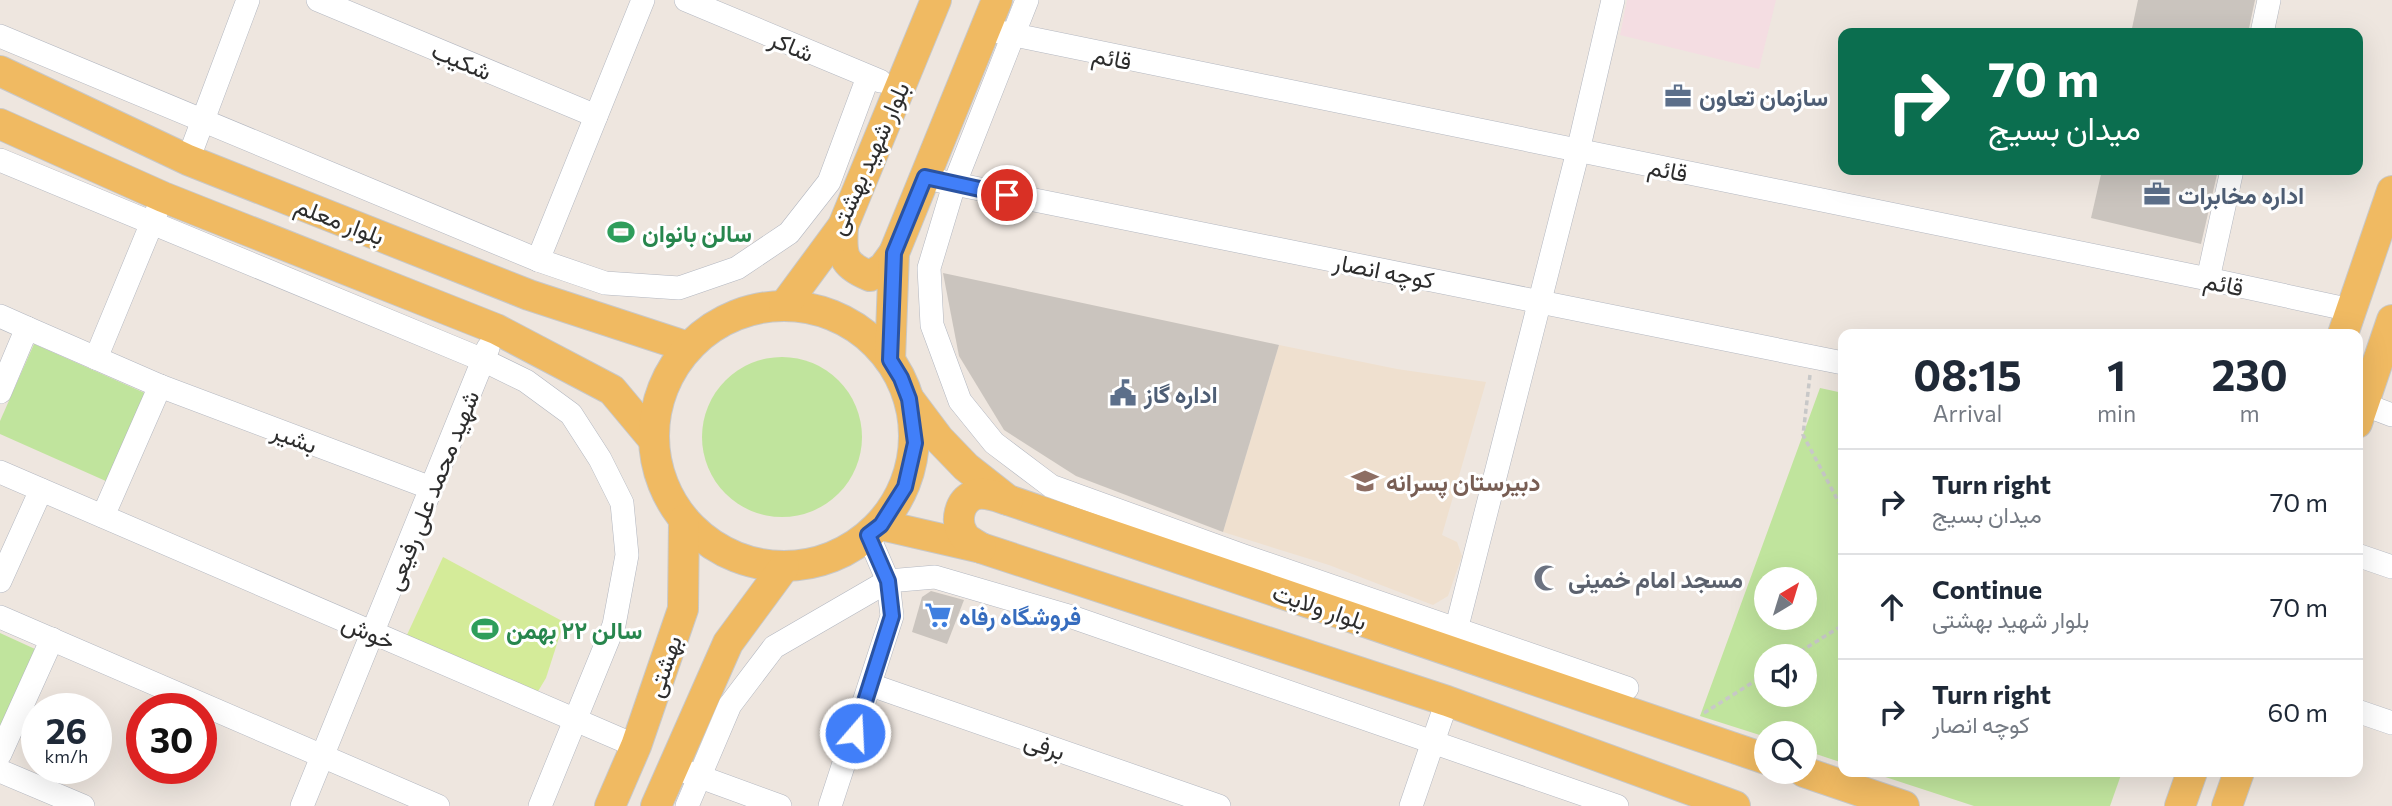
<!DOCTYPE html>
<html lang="en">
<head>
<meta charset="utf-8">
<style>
  :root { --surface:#fff; --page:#f2f2f3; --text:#1f2937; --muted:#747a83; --line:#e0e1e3 }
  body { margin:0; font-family:Commissioner,Vazirmatn,sans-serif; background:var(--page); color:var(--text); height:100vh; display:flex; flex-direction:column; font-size:26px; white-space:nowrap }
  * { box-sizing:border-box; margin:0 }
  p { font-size:23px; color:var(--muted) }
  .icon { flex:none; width:38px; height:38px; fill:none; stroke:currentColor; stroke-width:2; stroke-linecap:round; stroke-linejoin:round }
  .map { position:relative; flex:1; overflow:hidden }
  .panel { position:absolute; left:1838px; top:329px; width:525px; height:448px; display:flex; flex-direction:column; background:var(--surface); border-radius:14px; box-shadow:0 7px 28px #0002 }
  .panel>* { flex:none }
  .top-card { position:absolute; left:1838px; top:28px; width:525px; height:147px; border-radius:14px; box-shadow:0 7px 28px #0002; background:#0b6e4f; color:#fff; overflow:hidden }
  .needle { width:46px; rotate:38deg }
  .buttons { position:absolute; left:1754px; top:567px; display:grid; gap:14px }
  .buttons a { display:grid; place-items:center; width:63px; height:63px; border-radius:50%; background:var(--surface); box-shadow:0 7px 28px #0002; font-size:35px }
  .speed { position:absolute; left:21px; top:693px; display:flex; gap:14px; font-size:35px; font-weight:700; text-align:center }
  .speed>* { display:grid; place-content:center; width:91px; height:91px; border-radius:50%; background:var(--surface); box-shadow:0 7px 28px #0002; line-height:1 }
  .speed small { font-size:18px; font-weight:400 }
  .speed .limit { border:10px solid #d22; background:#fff; color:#111 }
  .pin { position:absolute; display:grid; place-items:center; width:60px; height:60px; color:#fff; margin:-30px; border:4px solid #fff; border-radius:50%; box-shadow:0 2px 7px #0007 }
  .me { position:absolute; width:77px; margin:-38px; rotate:19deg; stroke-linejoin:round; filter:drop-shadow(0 0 5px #0008) }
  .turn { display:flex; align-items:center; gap:24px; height:147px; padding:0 35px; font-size:32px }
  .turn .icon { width:91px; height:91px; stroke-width:2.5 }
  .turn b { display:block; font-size:49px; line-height:60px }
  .eta { display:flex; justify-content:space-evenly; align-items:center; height:119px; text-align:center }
  .eta b { font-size:42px; font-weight:700; line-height:49px }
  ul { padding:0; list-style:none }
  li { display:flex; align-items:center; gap:21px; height:105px; padding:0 35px; border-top:2px solid var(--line) }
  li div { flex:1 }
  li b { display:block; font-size:26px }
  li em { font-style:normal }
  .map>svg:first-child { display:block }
  .education { fill:#efe0cf }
  .medical { fill:#f4dde2 }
  .green { fill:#c0e49d; fill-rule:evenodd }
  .pitch { fill:#d4eb99 }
  .building { fill:#cac4be }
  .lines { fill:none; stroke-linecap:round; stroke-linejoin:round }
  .minor-casing { stroke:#b3b7c0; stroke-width:24 }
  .major-casing { stroke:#c8c8c8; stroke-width:32 }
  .path { stroke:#c8c8c8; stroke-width:3.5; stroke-dasharray:5 3.5; stroke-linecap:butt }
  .minor { stroke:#fff; stroke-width:23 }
  .major { stroke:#f0ba62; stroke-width:30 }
  .route-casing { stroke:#2a53a2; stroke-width:18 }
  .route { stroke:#417ff9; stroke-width:12 }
  .labels { text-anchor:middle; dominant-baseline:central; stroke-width:6; stroke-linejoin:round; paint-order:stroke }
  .street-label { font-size:24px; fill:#2d2d2d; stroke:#fff }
  .service-label { font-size:24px; font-weight:bold; fill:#4e5e75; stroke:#fff; text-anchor:start }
  .leisure-label { font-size:24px; font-weight:bold; fill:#27864d; stroke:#fff; text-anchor:start }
  .education-label { font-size:24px; font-weight:bold; fill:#785e54; stroke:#fff; text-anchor:start }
  .worship-label { font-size:24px; font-weight:bold; fill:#5b616d; stroke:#fff; text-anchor:start }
  .shop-label { font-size:24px; font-weight:bold; fill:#366cbe; stroke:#fff; text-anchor:start }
</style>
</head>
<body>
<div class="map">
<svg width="2392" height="806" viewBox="0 0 2392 806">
  <rect width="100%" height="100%" fill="#eee6df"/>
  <polygon class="education" points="1279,345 1397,369 1486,382 1442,535 1457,542 1462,556 1448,596 1433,605 1329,565 1223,532"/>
  <polygon class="medical" points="1627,0 1776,0 1759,69 1620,35"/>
  <g class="green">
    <polygon points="34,344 147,394 108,482 0,434 0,421"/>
    <circle cx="782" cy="437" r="80"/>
    <path d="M1820,388L1843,393V763L1804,750V733H1766V737L1700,716ZM1766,579H1804V618H1766ZM1766,656H1804V695H1766Z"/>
    <polygon points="0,633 35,649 0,728"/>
    <polygon points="1870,772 2122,772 2110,806 1974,806"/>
  </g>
  <polygon class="pitch" points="443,557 564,622 546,678 534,698 406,637"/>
  <g class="building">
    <polygon points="2138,0 2255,0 2248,33 2131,33"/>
    <polygon points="2102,170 2218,170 2201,244 2091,218"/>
    <polygon points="943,273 1279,345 1223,532 1076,476 1004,430 959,356"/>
    <polygon points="931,591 964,600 947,644 912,632 922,597"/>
  </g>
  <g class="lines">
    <g class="minor-casing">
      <g id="minor">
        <polyline points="318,0 596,116"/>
        <polyline points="686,0 880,81"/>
        <polyline points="1027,0 954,185 929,268 932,325 960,401 994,443 1051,486 1244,556 1627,688"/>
        <polyline points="985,29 2208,279 2351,310"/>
        <polyline points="2262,33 2269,0"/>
        <polyline points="0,36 538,260 605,283 679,288 737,268 789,233 829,182 868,77"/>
        <polyline points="0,160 483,360 526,381 571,414 600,459 622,503 627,555 614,625 540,806"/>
        <polyline points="188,160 248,0"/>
        <polyline points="940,181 1843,363"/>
        <polyline points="538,260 643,0"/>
        <polyline points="2208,279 2232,170"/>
        <polyline points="0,316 27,328"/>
        <polyline points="96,358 156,213"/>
        <polyline points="0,392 27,328 160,386 431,488"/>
        <polyline points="2363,404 2392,415"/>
        <polyline points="0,472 636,746"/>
        <polyline points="103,516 160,386"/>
        <polyline points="2357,555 2392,567"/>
        <polyline points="0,581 41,490"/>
        <polyline points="0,617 438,806"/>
        <polyline points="1453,642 1578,151 1613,0"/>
        <polyline points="871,685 1219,806"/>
        <polyline points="2357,711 2392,723"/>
        <polyline points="0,754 52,639"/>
        <polyline points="0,771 83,806"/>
        <polyline points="684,771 780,806"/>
        <polyline points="302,806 488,348"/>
        <polyline points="687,806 730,705 774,647 888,581 935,577 1072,617 1617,806"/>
        <polyline points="830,806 892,616 888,581 868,535"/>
        <polyline points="1411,806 1447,701"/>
      </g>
    </g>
    <g class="major-casing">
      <g id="major">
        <polyline points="0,71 188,160 529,295 688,347"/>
        <polyline points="0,124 163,197 496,329 612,390 653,439"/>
        <path d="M843,226C841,255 842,265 870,276L883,268L894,253"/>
        <circle cx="784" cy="436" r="130"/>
        <polyline points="784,306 843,226 936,0"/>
        <polyline points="2343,334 2392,191"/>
        <polyline points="890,360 894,253 997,0"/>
        <polyline points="909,399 939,439 966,467 1008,500 1766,759"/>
        <polyline points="2357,423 2392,320"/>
        <polyline points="881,525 981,548 1447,701 1735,806"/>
        <path d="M981,548C975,544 966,540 963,534C955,521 959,501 974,495C985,491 998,497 1008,500"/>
        <polyline points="1804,772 1904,806"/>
        <polyline points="610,806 636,746 683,609 684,520"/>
        <polyline points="656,806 728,643 784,567"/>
        <polyline points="2180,806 2192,772"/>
        <polyline points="2227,806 2239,772"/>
      </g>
    </g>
    <g class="path">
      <polyline points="1810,375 1803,435 1843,510"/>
      <polyline points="1793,656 1843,625"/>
      <polyline points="1704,713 1766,674"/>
    </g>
    <use href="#minor" class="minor"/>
    <use href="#major" class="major"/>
  </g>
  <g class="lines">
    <g class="route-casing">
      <polyline id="route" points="855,733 892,616 888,581 868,535 881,525 905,487 915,443 909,399 901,378 890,360 894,253 925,177 1007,195"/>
    </g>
    <use href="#route" class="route"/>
  </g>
  <defs>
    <g id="office-bare" transform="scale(2.1)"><path d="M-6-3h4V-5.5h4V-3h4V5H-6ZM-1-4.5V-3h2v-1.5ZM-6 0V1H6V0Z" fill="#5c6f8a" stroke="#fff" stroke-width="2.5" paint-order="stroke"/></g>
    <g id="stadium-bare" transform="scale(2.1)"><path d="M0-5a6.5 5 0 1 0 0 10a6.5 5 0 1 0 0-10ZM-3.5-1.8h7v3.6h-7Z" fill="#2e9e5b" stroke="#fff" stroke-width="2.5" paint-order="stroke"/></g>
    <g id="civic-bare" transform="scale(2.1)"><path d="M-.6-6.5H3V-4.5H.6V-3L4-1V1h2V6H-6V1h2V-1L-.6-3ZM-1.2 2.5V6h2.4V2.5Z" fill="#5c6f8a" stroke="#fff" stroke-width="2.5" paint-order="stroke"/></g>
    <g id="school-bare" transform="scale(2.1)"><path d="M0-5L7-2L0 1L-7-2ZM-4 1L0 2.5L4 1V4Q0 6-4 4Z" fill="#8d6e63" stroke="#fff" stroke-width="2.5" paint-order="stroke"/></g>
    <g id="mosque-bare" transform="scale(2.1)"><path d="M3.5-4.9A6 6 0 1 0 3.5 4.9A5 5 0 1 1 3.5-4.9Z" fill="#6b7280" stroke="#fff" stroke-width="2.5" paint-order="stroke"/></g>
    <g id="supermarket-bare" transform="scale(2.1)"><path d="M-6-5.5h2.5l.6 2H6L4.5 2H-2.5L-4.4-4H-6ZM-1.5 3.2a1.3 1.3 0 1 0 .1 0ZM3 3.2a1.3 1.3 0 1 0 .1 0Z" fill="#3f7fe0" stroke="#fff" stroke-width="2.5" paint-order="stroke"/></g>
  </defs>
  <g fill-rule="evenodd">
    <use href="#office-bare" x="1678" y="96"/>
    <use href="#office-bare" x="2157" y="194"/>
    <use href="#stadium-bare" x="621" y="232"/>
    <use href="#civic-bare" x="1123" y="393"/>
    <use href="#school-bare" x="1365" y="481"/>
    <use href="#mosque-bare" x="1547" y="578"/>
    <use href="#supermarket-bare" x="938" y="615"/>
    <use href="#stadium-bare" x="485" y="629"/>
  </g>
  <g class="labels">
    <g class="street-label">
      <text transform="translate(792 45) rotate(23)">شاکر</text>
      <text transform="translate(1112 57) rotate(11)">قائم</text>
      <text transform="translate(462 60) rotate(23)">شکیب</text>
      <text transform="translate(868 158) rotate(-66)">بلوار شهید بهشتی</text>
      <text transform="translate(1668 169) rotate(11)">قائم</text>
      <text transform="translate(340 220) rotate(21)">بلوار معلم</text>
      <text transform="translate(1384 270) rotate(11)">کوچه انصار</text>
      <text transform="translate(2224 283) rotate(12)">قائم</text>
      <text transform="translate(295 437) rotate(21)">بشیر</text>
      <text transform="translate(431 490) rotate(-68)">شهید محمد علی رفیعی</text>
      <text transform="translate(1320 606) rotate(19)">بلوار ولایت</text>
      <text transform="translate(369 631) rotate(23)">خوش</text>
      <text transform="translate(663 666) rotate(-71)">بهشتی</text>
      <text transform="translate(1045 745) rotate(19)">برفی</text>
    </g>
    <g class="service-label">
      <text x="1699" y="96">سازمان تعاون</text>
      <text x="2178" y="194">اداره مخابرات</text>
      <text x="1144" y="393">اداره گاز</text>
    </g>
    <g class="leisure-label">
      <text x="642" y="232">سالن بانوان</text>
      <text x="506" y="629">سالن ۲۲ بهمن</text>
    </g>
    <g class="education-label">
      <text x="1386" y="481">دبیرستان پسرانه</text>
    </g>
    <g class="worship-label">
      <text x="1568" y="578">مسجد امام خمینی</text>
    </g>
    <g class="shop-label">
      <text x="959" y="615">فروشگاه رفاه</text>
    </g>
  </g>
</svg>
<div class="buttons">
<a><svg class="needle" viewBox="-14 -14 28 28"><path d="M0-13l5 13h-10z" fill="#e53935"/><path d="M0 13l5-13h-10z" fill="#747a83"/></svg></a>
<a><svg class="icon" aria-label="sound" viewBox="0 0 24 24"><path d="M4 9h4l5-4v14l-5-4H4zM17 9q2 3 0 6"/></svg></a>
<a><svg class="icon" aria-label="search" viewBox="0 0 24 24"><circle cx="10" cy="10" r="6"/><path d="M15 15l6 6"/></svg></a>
</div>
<div class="speed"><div>26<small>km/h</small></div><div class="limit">30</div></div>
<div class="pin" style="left:1007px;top:195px;background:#d93025"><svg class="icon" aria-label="arrive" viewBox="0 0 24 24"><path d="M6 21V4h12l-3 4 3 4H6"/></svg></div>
<svg class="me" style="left:855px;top:733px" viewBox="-20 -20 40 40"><circle r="17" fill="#417ff9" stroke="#fff" stroke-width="3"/><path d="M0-11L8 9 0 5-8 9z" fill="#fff"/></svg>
<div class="top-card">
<div class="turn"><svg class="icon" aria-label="right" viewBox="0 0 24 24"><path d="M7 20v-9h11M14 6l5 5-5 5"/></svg><div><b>70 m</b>میدان بسیج</div></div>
</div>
<section class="panel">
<div class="eta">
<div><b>08:15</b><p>Arrival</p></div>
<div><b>1</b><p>min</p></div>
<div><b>230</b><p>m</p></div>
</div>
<ul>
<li><svg class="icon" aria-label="right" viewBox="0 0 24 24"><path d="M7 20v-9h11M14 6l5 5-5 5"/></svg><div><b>Turn right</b><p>میدان بسیج</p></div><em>70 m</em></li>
<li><svg class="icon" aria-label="ahead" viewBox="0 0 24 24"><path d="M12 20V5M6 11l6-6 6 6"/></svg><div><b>Continue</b><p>بلوار شهید بهشتی</p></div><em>70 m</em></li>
<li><svg class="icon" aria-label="right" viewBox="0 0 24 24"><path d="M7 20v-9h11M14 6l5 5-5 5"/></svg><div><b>Turn right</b><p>کوچه انصار</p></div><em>60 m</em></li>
</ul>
</section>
</div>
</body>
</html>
